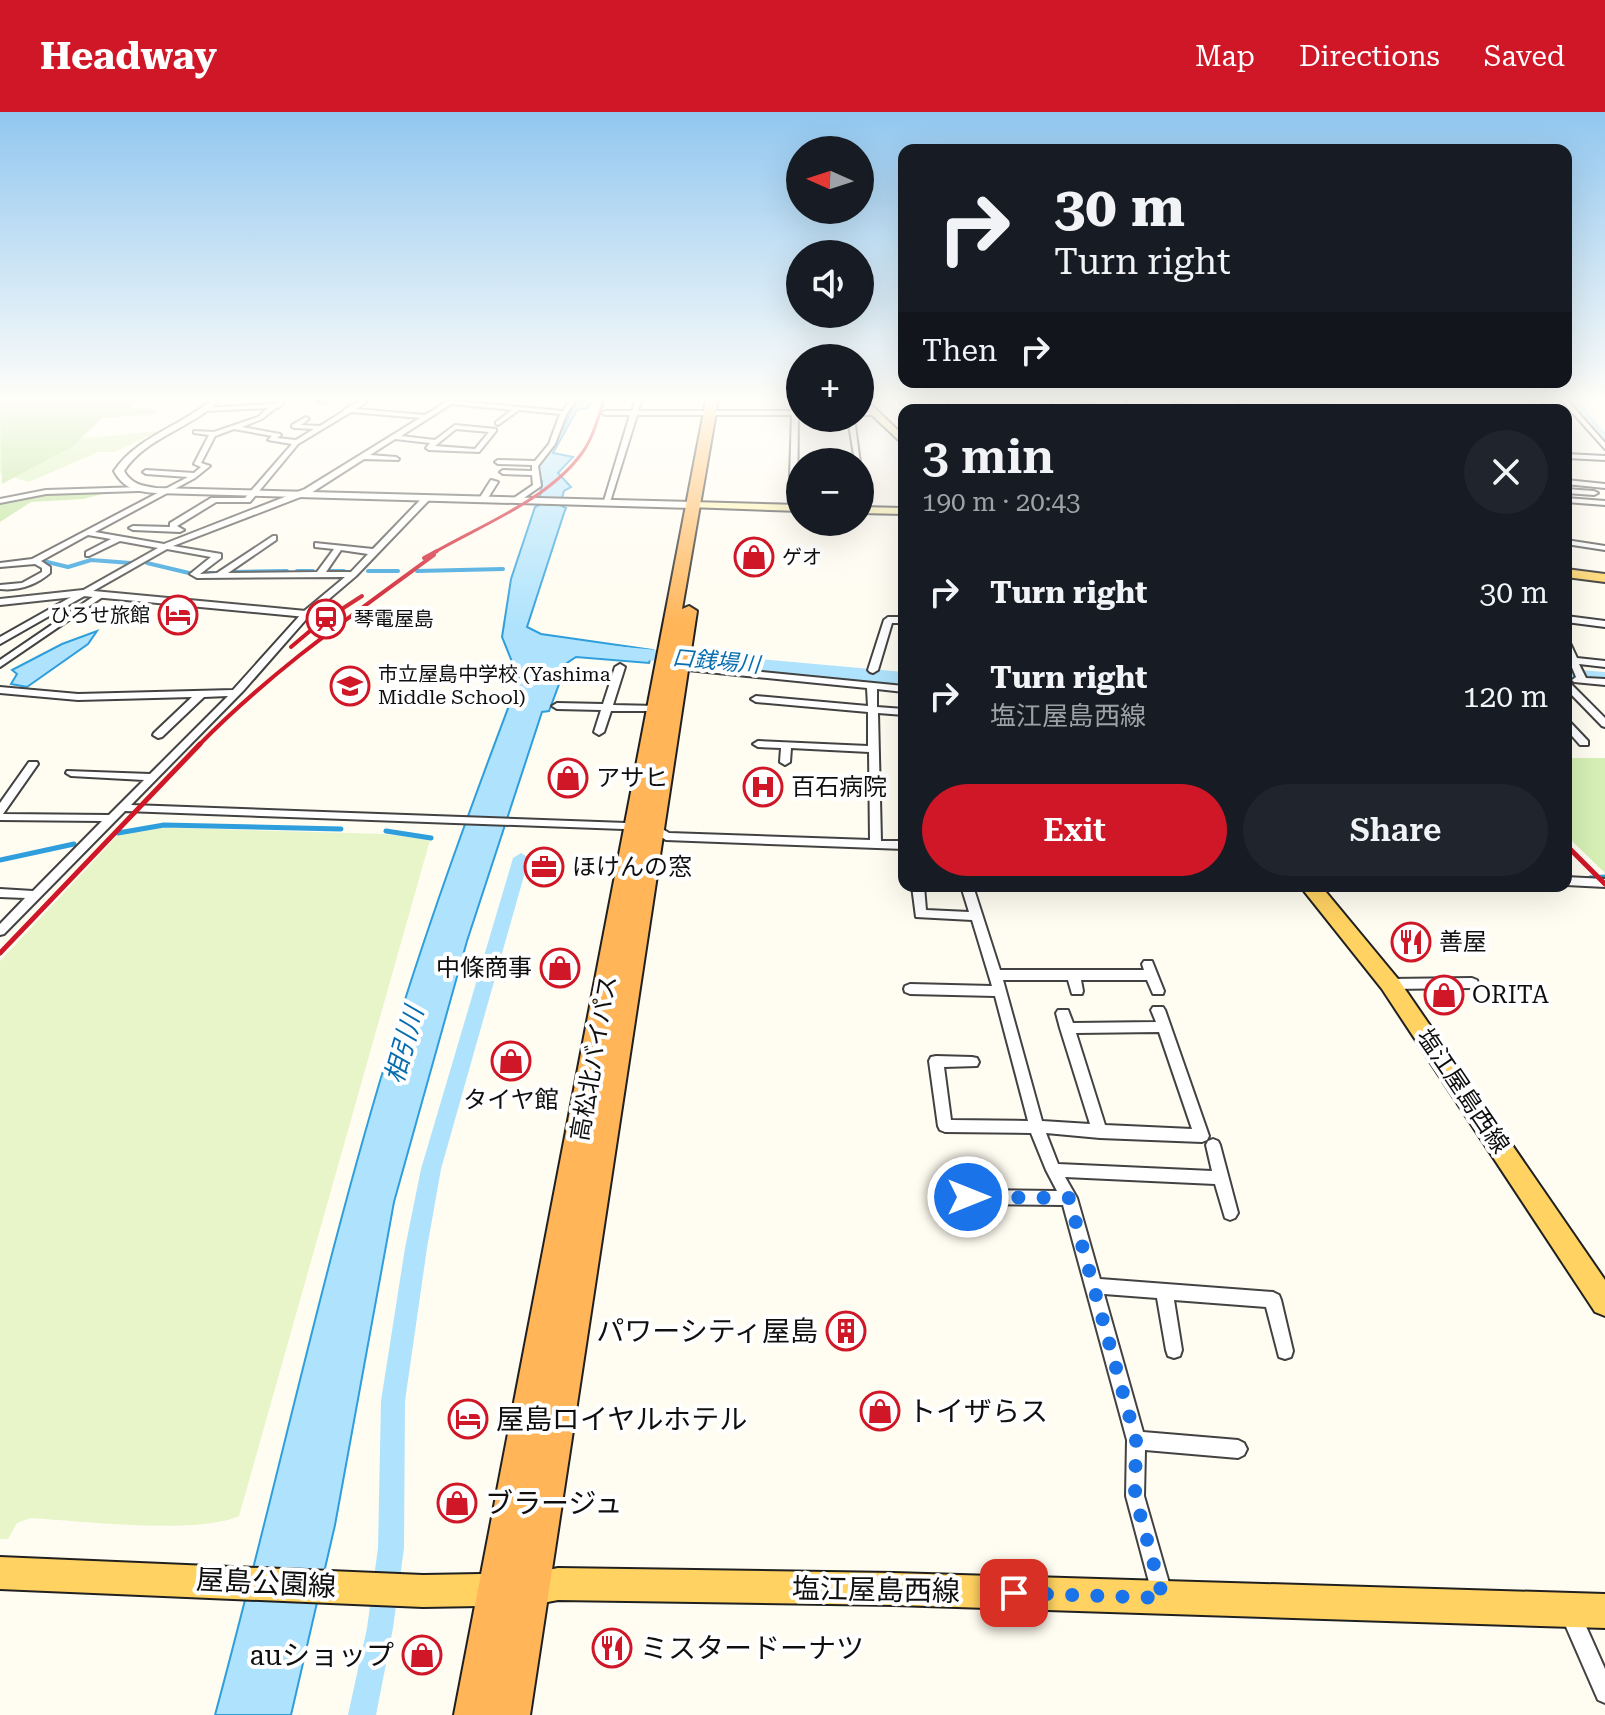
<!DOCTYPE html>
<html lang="en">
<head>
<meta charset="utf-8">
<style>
  :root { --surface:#171b24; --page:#20242c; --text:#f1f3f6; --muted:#9ea1a6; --accent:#cf1727 }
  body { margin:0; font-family:"Roboto Serif","Noto Sans JP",serif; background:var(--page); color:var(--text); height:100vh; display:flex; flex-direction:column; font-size:30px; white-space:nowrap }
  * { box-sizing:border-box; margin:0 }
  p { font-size:26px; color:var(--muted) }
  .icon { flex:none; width:44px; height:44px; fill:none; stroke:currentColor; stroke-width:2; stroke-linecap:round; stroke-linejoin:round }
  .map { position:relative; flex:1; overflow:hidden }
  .panel { position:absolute; left:898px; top:292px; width:674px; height:488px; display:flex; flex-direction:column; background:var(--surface); border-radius:16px; box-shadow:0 8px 32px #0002 }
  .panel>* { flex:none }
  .hud { position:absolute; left:898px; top:32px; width:674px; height:244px; border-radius:16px; box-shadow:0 8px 32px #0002; background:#171b24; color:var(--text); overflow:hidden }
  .needle { width:52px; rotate:273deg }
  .controls { position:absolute; left:786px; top:24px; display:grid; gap:16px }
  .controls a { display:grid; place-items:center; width:88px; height:88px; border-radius:50%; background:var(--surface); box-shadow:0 8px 32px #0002; font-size:40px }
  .pin { position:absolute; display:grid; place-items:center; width:68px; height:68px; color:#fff; margin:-34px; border-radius:16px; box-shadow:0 4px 12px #0006 }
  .me { position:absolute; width:88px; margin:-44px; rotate:90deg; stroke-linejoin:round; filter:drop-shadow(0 0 6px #0008) }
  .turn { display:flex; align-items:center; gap:28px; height:168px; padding:0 24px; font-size:36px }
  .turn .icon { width:104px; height:104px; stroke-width:2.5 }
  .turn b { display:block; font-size:56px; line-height:68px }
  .then { display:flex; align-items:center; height:76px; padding:0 24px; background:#0003; gap:16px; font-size:30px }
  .round { display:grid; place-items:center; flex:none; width:84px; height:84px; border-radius:42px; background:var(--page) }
  .overview { display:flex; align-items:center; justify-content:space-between; height:136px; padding:0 24px }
  h1 { font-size:48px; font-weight:600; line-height:60px }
  .primary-button { display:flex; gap:16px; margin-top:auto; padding:16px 24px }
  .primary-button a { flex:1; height:92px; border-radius:48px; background:var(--accent); color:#fff; font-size:32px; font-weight:600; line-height:92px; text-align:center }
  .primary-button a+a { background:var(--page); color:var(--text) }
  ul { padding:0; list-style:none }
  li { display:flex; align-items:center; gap:24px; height:104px; padding:0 24px }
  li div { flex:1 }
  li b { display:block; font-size:30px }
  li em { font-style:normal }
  header { display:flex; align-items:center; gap:48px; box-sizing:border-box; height:112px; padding:0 40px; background:var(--accent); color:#fff }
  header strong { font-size:38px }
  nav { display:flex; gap:44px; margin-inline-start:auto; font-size:28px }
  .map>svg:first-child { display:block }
  .green { fill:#d5efb5 }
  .forest { fill:#b9e192 }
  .pitch { fill:#e7f5c8 }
  .water { fill:#afe3fd; stroke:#2e9edc; stroke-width:2 }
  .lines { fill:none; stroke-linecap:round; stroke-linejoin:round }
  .stream-far1 { stroke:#2e9edc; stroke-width:4 }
  .stream { stroke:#2e9edc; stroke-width:5 }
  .canal { fill:#afe3fd; fill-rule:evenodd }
  .river { fill:#afe3fd; fill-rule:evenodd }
  .minor-casing { stroke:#424242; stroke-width:4 }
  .tertiary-casing { stroke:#424242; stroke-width:4 }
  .secondary-casing { stroke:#313131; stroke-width:4 }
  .primary-casing { stroke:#202020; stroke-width:4 }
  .trunk-casing { stroke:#202020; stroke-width:4 }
  .minor { fill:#fff; fill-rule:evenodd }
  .tertiary { fill:#fff; fill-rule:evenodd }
  .secondary { fill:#fff2ac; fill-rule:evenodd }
  .primary { fill:#ffd261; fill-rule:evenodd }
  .trunk { fill:#ffb558; fill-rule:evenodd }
  .rail-far2 { stroke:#cf1727; stroke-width:3 }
  .rail-far1 { stroke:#cf1727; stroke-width:4 }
  .rail { stroke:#cf1727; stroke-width:5 }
  .route { stroke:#1a73e8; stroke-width:14; stroke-dasharray:0 25.2 }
  .labels { text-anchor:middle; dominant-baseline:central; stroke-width:8; stroke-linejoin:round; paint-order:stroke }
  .far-poi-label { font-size:20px; fill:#0f0f0f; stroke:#fff; text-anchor:start }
  .far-water-label { font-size:22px; font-style:italic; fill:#096eaf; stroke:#fff }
  .poi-label { font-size:24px; fill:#0f0f0f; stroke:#fff; text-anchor:start }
  .street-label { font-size:24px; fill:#0f0f0f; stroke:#fff }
  .water-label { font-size:26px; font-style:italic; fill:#096eaf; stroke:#fff }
  .near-poi-label { font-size:28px; fill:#0f0f0f; stroke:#fff; text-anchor:start }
  .near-street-label { font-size:28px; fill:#0f0f0f; stroke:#fff }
</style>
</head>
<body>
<header>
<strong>Headway</strong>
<nav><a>Map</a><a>Directions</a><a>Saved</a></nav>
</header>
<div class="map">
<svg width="1605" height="1603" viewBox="0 0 1605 1603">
  <rect width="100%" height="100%" fill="#fffcf1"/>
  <g class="green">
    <polygon points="0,289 54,322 90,326 159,319 115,340 98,340 29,370 0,361"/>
    <polygon points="1566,646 1605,646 1605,761 1566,723"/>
  </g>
  <g class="forest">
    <polygon points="0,289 160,289 132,292 134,296 153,297 158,302 102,306 73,334 2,372"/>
    <polygon points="107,381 83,387 31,390 0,410 0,391 48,382"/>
  </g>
  <path class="pitch" d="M147,715L383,722L430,728L239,1404C195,1423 82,1409 31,1406L17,1411L8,1427H0V849L117,724Z"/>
  <g class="water">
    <path d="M577,289H592L588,296L577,298L553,341L573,345L558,361L571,375L564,379L560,393L566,396L564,401L527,515L541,522L653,538L649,551L576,545L567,551L549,599L542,600L467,829L394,1090L335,1413L291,1603H215C276,1378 324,1149 393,926C430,805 474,686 519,567L502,525L511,467L535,395L539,393L542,369L539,368L537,357L563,317Z"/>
    <polygon points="97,519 88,532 27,575 11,572 17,562 12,558 62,532"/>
  </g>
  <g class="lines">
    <g class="stream-far1">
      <polyline points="39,448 68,455 91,448 131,451"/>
      <polyline points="147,451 189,461"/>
      <polyline points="297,459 313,459"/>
      <polyline points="327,459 344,459"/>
      <polyline points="368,459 398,459"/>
      <polyline points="417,459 503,457"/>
      <polyline points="234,460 287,459"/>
      <polyline points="205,461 215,461"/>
    </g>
    <g class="stream">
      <polyline points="386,719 431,726"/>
      <polyline points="118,721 164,713 341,717"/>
      <polyline points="0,748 74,732"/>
      <polyline points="1590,766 1605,765"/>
    </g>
    <polygon class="canal" points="521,741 529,746 441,1057 427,1136 405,1289 404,1436 393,1516 376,1603 348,1603 367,1516 378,1436 381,1289 405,1136 421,1057 513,746"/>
    <g class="river">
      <polygon points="1564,289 1578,289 1605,320 1605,335 1600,333"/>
      <polygon points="613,534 904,560 904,574 606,544 602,540"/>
      <polygon points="1566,557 1605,560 1605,574 1566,571"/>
    </g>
    <g class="minor-casing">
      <g id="minor">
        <path d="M278,289H284L280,295L276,296L262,307L242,315L280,322L281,323L277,326L296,328L314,317L294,316L292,315V313L306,305L309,307L301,313L320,314L344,299L345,297L361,289H368L356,297L425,303L448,289H455L563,299L569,289H575L566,303L555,332L538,354L541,374L518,390L511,388L533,373L532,363L503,362L500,360L503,358L532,359V353L498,352L495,350L498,348L535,349L549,332L560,302L519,298L498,313L496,312V310L512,298L451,292L401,324L435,328L455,313L496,317V319L479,340L429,338L426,336L430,331L395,327L370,343L396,345L399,347L398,348L364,347L311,381L173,434L221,442V446L200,462L217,461L273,424H276V428L228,461L317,460L334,437L315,435V431L373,437L424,384L431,386L356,464L309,504L244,578L131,693L654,712L669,721L870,728L869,640L791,636L790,650L785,653L780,650L781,636L758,635L753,632L758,629L868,634V600L756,590L751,587L756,584L868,594L867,576L678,557L676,555L681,552L904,574V580L877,577V595L904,597V603L878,601L881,729H904V737L666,728L651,718L125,699L4,822L0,823V812L25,786L0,785V777L33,779L102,709L0,708V691L29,650H37L38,652L3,702L109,703L144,668L71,664L66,661L67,659L150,662L228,584L204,585L162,625L158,626L153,623L154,621L192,585L78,588L0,581V575L78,582L233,578L303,500L345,465L197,466L190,462L211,445L167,437L0,532V525L158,436L120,429L89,444H86V440L111,427L88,423L41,449L50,455V461C36,473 19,479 0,477V473L22,471L42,460V456L35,452L0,455V451L32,447L188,365L146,362L143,360L146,358L194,361L201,355L194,352L209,323L194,321V319L214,320L258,305L268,296L205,299L203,298V296L273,292ZM351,300L420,306L305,377L164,432L95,420L195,366L210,354L201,351L215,324L234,317L272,324L268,328L292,332L245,386H211L170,411V415L133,414L129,416L133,418L180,420L184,418L177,414L216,390H250L298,332ZM456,317L489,320L475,337L435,334ZM341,438L368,442L351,460H326Z"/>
        <polygon points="318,289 327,289 324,291"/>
        <polygon points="635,289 641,289 638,299 792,299 792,289 798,289 800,303 798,303 797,396 793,398 789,396 792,303 637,303 610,390 603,392 630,303 605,303 602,301 605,299 632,299"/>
        <polygon points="948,289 954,289 963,298 956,298"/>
        <polygon points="1051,289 1093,292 1096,294 1093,296 1054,293"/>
        <polygon points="1237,289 1260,289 1372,296 1375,298 1345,298 1240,291"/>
        <polygon points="1533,289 1539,289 1547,297 1541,298"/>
        <polygon points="1562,289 1568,289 1605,331 1605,337"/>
        <polygon points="1173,292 1225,296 1228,298 1171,295"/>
        <polygon points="1437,294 1465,296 1468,298 1435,297 1435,295"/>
        <polygon points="1007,296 1041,296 1044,298 1004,298"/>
        <polygon points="860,299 874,299 877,301 874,303 860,303"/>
        <polygon points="848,306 854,306 860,351 855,350"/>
        <polygon points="1566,342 1605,344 1605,348 1566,346"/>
        <polygon points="860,361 864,363 869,398 865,400 861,398"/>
        <polygon points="491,368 498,370 486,389 480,389 479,387"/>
        <polygon points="1566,368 1605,372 1605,376 1566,372"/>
        <polygon points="141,375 141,379 138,379 46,382 0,391 0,387 46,378"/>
        <polygon points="1566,377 1594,379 1598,381 1594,383 1566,381"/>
        <polygon points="1566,386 1605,389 1605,393 1566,390"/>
        <polygon points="1566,428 1605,434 1605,438 1566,432"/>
        <polygon points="100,480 107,482 0,555 0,548"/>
        <polygon points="1566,504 1605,509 1605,515 1566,510"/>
        <polygon points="888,505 904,505 904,511 892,511 878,558 873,561 870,560 868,558 884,508"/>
        <polygon points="1566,528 1570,531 1577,546 1605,549 1605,555 1579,552 1586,566 1605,567 1605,573 1574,570 1572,568 1576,565 1566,541"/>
        <polygon points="620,552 625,555 613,593 657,594 660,595 660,599 611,599 604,620 599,623 594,620 601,598 557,597 552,594 557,591 603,592 615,555"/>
        <polygon points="1566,569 1569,570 1605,606 1605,615 1602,614 1566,577"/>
        <polygon points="1566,608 1569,609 1588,629 1588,633 1580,633 1566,617"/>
        <polygon points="1566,765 1605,767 1605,775 1566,773"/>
        <path d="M912,774H924L926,798L969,800L961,774H973L1000,858H1144L1142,852L1144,849H1152L1164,879L1163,882H1153L1147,868H1081L1083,879L1082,882H1072L1068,868H1003L1042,1009L1090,1012L1060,916L1056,901L1058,898H1068L1073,911L1156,910L1151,898L1153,895H1163L1165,898L1209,1024L1207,1028L1202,1030L1100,1026L1046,1021L1058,1052L1212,1059L1206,1033L1208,1029L1213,1027L1218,1029L1220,1033L1238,1101L1235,1106L1230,1108L1225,1106L1215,1072L1065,1065L1077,1086L1100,1167L1273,1180L1279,1183L1281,1188L1293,1239L1291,1245L1285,1247L1279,1245L1266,1195L1174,1188L1182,1238L1180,1244L1174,1246L1168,1244L1166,1238L1157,1186L1104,1182L1143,1320L1238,1328L1244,1331L1247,1337L1244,1343L1238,1346L1145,1338L1144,1384L1173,1485L1170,1492L1163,1495L1156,1492L1153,1485L1126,1384L1127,1328L1063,1093L968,1092L963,1090C959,1082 956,1071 960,1063L965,1062L970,1063L974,1078L1057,1079L1046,1058L1031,1021L945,1020L940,1018L938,1014L929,949L931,945L936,944L972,945L977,946L979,950L977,954L944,955L951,1008L1028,1009L995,884L910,882L905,880L904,877L905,874L910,872L992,874L972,808L916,805ZM1159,920L1192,1017L1105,1013L1076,921Z"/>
        <polygon points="1472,866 1477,868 1478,871 1477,874 1472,876 1390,877 1385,875 1384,872 1385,869 1390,867"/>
        <polygon points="1570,1491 1577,1494 1605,1557 1605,1591 1598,1588 1560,1501 1563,1494"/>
      </g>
    </g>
    <g class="tertiary-casing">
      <g id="tertiary">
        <path d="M210,289H218C191,317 146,325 124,359C131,372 142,374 156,376L692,390L697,393L692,396L156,381C137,380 123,376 114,359C137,325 179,315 210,289Z"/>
        <polygon points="83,478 306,499 312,502 306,505 83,484 0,493 0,487"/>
      </g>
    </g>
    <g class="secondary-casing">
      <g id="secondary">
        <polygon points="860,289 867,289 904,324 904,333 860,292"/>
        <polygon points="692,390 800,393 800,399 688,395 686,393"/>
        <polygon points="860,395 904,396 904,402 860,401"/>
      </g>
    </g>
    <g class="primary-casing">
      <g id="primary">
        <polygon points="1566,457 1605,462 1605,470 1566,465"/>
        <polygon points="1300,774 1321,774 1398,867 1605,1168 1605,1204 1595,1200 1382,877"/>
        <polygon points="0,1445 423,1463 532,1461 558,1456 894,1461 1605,1482 1605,1516 894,1493 558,1488 532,1493 423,1495 0,1477"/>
      </g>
    </g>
    <g class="trunk-casing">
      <polygon id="trunk" points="706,289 718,289 682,497 689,494 697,499 530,1603 454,1603"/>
    </g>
    <use href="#minor" class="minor"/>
    <use href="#tertiary" class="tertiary"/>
    <use href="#secondary" class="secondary"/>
    <use href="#primary" class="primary"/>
    <use href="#trunk" class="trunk"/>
    <g class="rail-far2">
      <polyline points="1125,289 1135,298"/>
      <path d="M433,441C483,412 548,388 582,341C593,326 598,306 604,289"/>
    </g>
    <g class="rail-far1">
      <polyline points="424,446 437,439"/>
      <polyline points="291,535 317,513 362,484"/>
      <path d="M198,634C269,561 352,503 434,443"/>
    </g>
    <g class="rail">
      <polyline points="1566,733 1605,772"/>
      <polyline points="0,841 200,632"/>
    </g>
  </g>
  <linearGradient id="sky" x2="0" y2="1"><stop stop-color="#91c7f0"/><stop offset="0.56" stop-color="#fffef9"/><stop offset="1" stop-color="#fffef9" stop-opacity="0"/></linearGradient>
  <rect width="1605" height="513" fill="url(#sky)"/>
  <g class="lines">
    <polyline class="route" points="968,1085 1069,1086 1136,1328 1135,1384 1163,1486 1014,1481"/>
  </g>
  <defs>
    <g id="shop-ring" transform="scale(2)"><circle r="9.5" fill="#fff" stroke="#cf1727" stroke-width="1.5"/><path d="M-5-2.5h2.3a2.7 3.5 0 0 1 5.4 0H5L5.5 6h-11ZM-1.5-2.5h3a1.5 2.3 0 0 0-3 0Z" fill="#cf1727"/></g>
    <g id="hotel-ring" transform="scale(2)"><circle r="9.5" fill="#fff" stroke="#cf1727" stroke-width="1.5"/><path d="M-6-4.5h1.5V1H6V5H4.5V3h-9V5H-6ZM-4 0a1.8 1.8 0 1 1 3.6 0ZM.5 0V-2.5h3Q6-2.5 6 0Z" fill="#cf1727"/></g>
    <g id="station-ring" transform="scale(2)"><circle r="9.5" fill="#fff" stroke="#cf1727" stroke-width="1.5"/><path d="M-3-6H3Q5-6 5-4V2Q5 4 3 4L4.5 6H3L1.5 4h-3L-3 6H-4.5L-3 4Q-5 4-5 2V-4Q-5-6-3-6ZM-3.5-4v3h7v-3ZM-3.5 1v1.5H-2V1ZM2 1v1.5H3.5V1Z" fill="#cf1727"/></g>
    <g id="school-ring" transform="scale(2)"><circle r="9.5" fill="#fff" stroke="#cf1727" stroke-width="1.5"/><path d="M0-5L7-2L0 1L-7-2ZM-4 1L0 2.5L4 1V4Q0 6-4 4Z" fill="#cf1727"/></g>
    <g id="hospital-ring" transform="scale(2)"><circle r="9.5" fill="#fff" stroke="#cf1727" stroke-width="1.5"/><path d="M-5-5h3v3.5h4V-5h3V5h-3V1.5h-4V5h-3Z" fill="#cf1727"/></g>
    <g id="office-ring" transform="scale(2)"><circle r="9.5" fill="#fff" stroke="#cf1727" stroke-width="1.5"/><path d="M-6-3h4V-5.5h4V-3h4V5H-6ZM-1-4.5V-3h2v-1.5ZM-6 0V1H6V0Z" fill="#cf1727"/></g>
    <g id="restaurant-ring" transform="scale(2)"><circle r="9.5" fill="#fff" stroke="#cf1727" stroke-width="1.5"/><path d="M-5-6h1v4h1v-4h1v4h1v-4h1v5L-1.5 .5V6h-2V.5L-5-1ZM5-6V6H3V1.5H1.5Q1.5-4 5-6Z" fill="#cf1727"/></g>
    <g id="building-ring" transform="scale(2)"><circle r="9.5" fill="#fff" stroke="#cf1727" stroke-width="1.5"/><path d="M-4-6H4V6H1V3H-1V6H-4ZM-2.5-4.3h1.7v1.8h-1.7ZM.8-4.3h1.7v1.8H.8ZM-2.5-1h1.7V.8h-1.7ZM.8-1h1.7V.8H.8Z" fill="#cf1727"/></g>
  </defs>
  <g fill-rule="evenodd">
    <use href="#shop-ring" x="754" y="445"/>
    <use href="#hotel-ring" x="178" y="503"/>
    <use href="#station-ring" x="326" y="507"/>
    <use href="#school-ring" x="350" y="574"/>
    <use href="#shop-ring" x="568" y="666"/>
    <use href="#hospital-ring" x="763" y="675"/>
    <use href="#office-ring" x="544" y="755"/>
    <use href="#restaurant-ring" x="1411" y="830"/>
    <use href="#shop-ring" x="560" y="856"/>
    <use href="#shop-ring" x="1444" y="883"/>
    <use href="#shop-ring" x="511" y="949"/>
    <use href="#building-ring" x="846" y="1219"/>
    <use href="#shop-ring" x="880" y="1299"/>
    <use href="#hotel-ring" x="468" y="1307"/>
    <use href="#shop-ring" x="457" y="1391"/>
    <use href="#restaurant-ring" x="612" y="1536"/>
    <use href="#shop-ring" x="422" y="1543"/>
  </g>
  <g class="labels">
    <g class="far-poi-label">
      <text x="782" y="445">ゲオ</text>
      <text x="150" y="503" text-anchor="end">ひろせ旅館</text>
      <text x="354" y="507">琴電屋島</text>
      <text x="378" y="562">市立屋島中学校 (Yashima<tspan x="378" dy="23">Middle School)</tspan></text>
    </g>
    <g class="far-water-label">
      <text transform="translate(716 549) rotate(5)">口銭場川</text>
    </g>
    <g class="poi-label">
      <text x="596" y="666">アサヒ</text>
      <text x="791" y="675">百石病院</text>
      <text x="572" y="755">ほけんの窓</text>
      <text x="1439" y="830">善屋</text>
      <text x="532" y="856" text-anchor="end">中條商事</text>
      <text x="1472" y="883">ORITA</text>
      <text x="511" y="988" text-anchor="middle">タイヤ館</text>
    </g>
    <g class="street-label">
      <text transform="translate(594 946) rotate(-80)">高松北バイパス</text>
      <text transform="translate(1463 979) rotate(56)">塩江屋島西線</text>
    </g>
    <g class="water-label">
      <text transform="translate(404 933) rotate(-74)">相引川</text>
    </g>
    <g class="near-poi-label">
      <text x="818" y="1219" text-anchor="end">パワーシティ屋島</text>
      <text x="908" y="1299">トイザらス</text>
      <text x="496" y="1307">屋島ロイヤルホテル</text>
      <text x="485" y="1391">ブラージュ</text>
      <text x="640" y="1536">ミスタードーナツ</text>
      <text x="394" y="1543" text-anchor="end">auショップ</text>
    </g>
    <g class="near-street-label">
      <text transform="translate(266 1471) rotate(3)">屋島公園線</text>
      <text transform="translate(876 1478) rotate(1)">塩江屋島西線</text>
    </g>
  </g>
</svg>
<div class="controls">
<a><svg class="needle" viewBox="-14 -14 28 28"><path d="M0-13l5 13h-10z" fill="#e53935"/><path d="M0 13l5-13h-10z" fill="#9ea1a6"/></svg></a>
<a><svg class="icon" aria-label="sound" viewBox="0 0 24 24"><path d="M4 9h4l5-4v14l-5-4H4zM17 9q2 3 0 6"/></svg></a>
<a>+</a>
<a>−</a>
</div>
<div class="pin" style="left:1014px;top:1481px;background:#d93025"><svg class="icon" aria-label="arrive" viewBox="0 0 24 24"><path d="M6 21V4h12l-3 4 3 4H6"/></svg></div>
<svg class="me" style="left:968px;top:1085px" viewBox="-20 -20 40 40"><circle r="17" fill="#1a73e8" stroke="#fff" stroke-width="3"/><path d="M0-11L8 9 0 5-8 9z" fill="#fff"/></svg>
<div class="hud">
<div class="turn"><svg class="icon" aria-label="right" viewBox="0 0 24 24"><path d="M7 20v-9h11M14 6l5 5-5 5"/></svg><div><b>30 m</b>Turn right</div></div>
<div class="then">Then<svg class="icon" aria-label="right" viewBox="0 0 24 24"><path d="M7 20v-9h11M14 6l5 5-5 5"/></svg></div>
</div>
<section class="panel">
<div class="overview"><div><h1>3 min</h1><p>190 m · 20:43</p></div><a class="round"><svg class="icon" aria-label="close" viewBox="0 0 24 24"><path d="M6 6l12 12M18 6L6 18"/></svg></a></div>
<ul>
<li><svg class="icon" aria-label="right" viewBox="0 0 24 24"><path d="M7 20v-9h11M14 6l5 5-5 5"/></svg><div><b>Turn right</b></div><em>30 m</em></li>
<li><svg class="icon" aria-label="right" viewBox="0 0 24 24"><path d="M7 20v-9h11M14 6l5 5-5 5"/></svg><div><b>Turn right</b><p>塩江屋島西線</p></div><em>120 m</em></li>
</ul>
<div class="primary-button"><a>Exit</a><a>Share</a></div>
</section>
</div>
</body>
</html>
